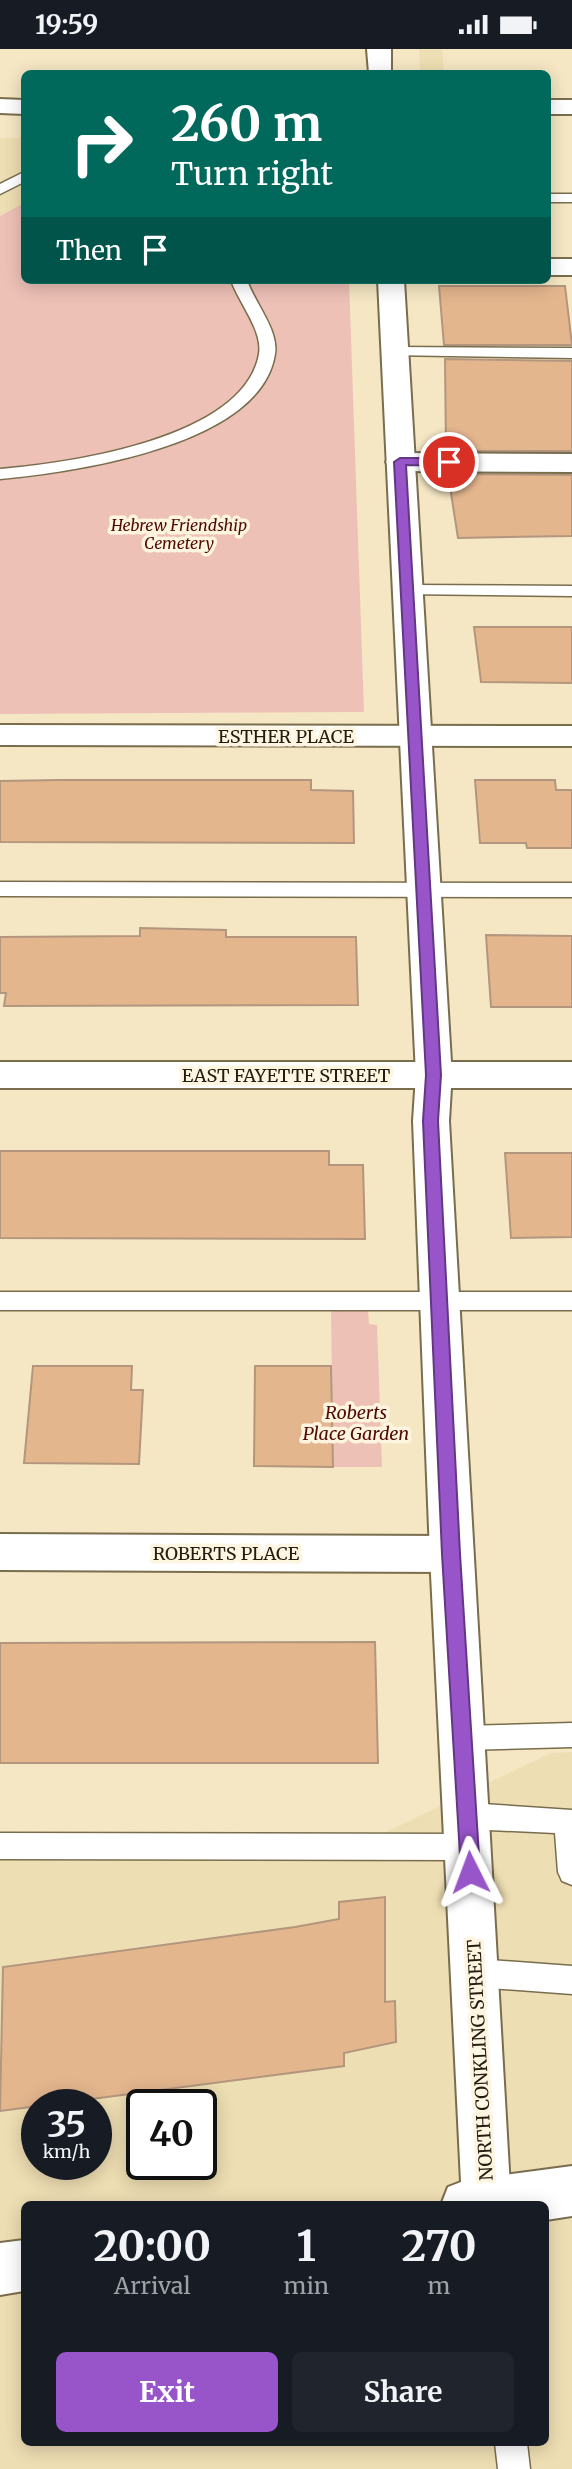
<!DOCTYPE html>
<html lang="en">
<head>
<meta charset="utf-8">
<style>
  :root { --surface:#171b24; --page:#20242c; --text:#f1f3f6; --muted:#9ea1a6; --accent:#9854c9 }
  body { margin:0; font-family:Merriweather,serif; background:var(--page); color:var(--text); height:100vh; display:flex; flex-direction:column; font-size:26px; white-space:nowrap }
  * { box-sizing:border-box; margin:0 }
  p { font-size:23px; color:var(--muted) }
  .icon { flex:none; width:38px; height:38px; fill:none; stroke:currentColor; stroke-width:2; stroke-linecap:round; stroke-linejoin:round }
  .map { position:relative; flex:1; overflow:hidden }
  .details { position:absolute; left:21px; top:2152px; width:528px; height:245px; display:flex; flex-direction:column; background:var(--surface); border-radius:10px; box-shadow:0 4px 18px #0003 }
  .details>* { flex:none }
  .banner { position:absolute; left:21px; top:21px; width:530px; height:214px; border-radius:10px; box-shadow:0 4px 18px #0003; background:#00695c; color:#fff; overflow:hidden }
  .speed { position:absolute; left:21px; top:2040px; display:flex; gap:14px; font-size:35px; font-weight:700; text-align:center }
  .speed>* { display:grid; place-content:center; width:91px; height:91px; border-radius:50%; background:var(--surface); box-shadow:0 4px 18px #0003; line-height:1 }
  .speed small { font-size:18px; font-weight:400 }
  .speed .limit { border:4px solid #111; border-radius:10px; background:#fff; color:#111 }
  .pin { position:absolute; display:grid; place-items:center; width:60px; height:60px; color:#fff; margin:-30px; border:4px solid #fff; border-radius:50%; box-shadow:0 2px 7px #0007 }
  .me { position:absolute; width:77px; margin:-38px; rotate:357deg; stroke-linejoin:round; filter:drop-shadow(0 0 5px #0008) }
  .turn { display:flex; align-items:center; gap:24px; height:147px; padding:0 35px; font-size:32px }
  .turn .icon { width:91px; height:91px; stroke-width:2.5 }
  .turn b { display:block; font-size:49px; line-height:60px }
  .then { display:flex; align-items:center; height:66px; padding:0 35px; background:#0003; gap:14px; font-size:26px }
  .eta { display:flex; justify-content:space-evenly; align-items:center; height:119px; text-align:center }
  .eta b { font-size:42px; font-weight:700; line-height:49px }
  .primary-button { display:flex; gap:14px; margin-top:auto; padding:14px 35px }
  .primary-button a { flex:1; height:80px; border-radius:10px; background:var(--accent); color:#fff; font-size:28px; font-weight:700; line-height:80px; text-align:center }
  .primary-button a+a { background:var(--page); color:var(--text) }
  .status { display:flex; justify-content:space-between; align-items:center; height:49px; padding:0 35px; background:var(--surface); direction:ltr }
  .status svg { height:19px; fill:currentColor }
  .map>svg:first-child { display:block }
  .built { fill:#eedeb3; fill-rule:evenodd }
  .green { fill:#eec1b7 }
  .building { fill:#e4b68e; stroke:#b2967e; stroke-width:2 }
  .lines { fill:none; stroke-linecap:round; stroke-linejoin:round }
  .service-casing { stroke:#796d4e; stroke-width:3 }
  .minor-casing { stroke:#796d4e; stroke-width:4 }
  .tertiary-casing { stroke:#796d4e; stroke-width:4 }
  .secondary-casing { stroke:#796d4e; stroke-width:4 }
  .primary-casing { stroke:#796d4e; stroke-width:4 }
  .service { fill:#fff; fill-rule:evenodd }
  .minor { fill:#fff; fill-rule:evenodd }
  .tertiary { fill:#fff; fill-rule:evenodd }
  .secondary { fill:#fff; fill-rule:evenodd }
  .primary { fill:#fff; fill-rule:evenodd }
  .route { fill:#9854c9; stroke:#633783; stroke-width:2 }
  .labels { text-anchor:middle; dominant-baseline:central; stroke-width:7; stroke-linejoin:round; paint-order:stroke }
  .far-park-label { font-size:16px; font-style:italic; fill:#520a00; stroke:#fdf5e0 }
  .street-label { font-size:18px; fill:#221d10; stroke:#fdf5e0 }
  .park-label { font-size:18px; font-style:italic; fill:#520a00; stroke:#fdf5e0 }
</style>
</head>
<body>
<div class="status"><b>19:59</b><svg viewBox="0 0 49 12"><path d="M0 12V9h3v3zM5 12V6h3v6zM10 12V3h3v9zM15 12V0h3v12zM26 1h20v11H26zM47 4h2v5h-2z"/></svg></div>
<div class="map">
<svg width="572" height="2420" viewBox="0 0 572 2420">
  <rect width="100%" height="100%" fill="#f5e7c4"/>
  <g class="built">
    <polygon points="419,0 442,0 444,24 420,24"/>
    <polygon points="0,89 24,89 24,154 0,167"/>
    <path d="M572,1703V2420H0V1795L384,1784L551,1704ZM37,2056H96V2116H37ZM142,2056H201V2116H142ZM24,2156H546V2394H24Z"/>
  </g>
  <g class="green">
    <polygon points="24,154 24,231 349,231 364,663 0,665 0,167"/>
    <polygon points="331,1262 368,1262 369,1275 377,1276 382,1418 333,1418"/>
  </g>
  <g class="building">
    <polygon points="439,237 565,237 572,296 444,296"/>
    <polygon points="445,310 572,312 572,402 446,402"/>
    <polygon points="448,425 572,426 572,487 458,489"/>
    <polygon points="474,578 572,578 572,634 481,633"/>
    <polygon points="60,731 311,731 311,741 353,742 354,794 0,793 0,732"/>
    <polygon points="475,731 555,731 556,741 572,741 572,799 527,799 526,794 480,794"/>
    <polygon points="140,879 226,881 226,888 356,888 358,956 4,957 6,944 0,944 0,888 140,887"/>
    <polygon points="486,886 572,887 572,958 491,958"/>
    <polygon points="0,1102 329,1102 329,1116 363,1116 365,1190 0,1189"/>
    <polygon points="505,1104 572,1104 572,1188 511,1189"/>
    <polygon points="33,1317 132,1317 131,1341 143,1341 139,1415 24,1414"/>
    <polygon points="255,1317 331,1317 333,1418 254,1417"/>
    <polygon points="375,1593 378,1714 0,1714 0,1594"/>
    <polygon points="385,1848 385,1953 395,1952 396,1993 344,2004 344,2017 0,2062 3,1918 295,1878 339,1870 339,1853"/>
  </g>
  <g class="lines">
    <g class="service-casing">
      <g id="service">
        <polygon points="24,123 24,133 0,145 0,135"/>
        <rect x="548" y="145" width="24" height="8"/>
        <path d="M231,231H247C254,253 279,281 275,305C261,397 74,423 0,430V420C69,414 244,390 259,305C263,281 238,253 231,231Z"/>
        <polygon points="394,298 572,299 572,309 388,306 386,303 388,300"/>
        <polygon points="407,536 572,537 572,547 401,545 398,541"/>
        <polygon points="0,833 572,834 572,848 0,847"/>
        <rect x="0" y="1243" width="572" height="18"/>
        <polygon points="572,1674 572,1698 463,1701 454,1697 450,1689 454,1681 463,1677"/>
        <polygon points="467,1754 572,1761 572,1836 562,1832 558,1823 555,1784 467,1780 457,1776 454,1767 457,1758"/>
        <polygon points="0,1784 469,1785 479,1789 483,1798 479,1807 469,1811 0,1810"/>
        <polygon points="476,1910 572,1917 572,1945 476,1938 466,1934 462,1924 466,1914"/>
        <polygon points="495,2394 527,2394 530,2420 498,2420"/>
      </g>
    </g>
    <g class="minor-casing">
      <g id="minor">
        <rect x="548" y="210" width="24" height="16"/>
        <polygon points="400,404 572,405 572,423 400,422 390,419 386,413 390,407"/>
        <polygon points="0,676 572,677 572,697 0,696"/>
        <polygon points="0,1013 434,1013 447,1017 452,1026 447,1035 434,1039 0,1039"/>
        <polygon points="0,1485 451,1487 466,1492 472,1505 466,1518 451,1523 0,1521"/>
      </g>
    </g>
    <g class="tertiary-casing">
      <g id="tertiary">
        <polygon points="367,0 391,0 391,24 369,24"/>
        <polygon points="378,231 404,231 451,1013 572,1013 572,1039 451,1039 449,1072 511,2156 463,2156 462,2153 430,1505 413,1072 416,1026"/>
      </g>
    </g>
    <g class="secondary-casing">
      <g id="secondary">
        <polygon points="0,50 24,51 24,65 0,64"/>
        <rect x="548" y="51" width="24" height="14"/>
      </g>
    </g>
    <g class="primary-casing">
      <g id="primary">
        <polygon points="572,2117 572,2167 546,2171 546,2156 441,2156 448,2138 466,2131"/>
        <polygon points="24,2191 24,2242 0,2246 0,2194"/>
      </g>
    </g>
    <use href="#service" class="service"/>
    <use href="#minor" class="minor"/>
    <use href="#tertiary" class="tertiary"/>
    <use href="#secondary" class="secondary"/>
    <use href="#primary" class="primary"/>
  </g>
  <polygon class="route" points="400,409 449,409 455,413 449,417 406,416 441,1026 438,1072 460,1505 480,1823 477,1830 470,1832 463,1830 461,1823 442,1505 423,1072 426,1026 394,413"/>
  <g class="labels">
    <g class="far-park-label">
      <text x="179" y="476">Hebrew Friendship<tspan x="179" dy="18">Cemetery</tspan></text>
    </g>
    <g class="street-label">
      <text x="286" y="687">ESTHER PLACE</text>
      <text x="286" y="1026">EAST FAYETTE STREET</text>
      <text x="226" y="1504">ROBERTS PLACE</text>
      <text transform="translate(480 2011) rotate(-93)">NORTH CONKLING STREET</text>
    </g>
    <g class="park-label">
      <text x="356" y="1363">Roberts<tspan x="356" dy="21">Place Garden</tspan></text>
    </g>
  </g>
</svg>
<div class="speed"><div>35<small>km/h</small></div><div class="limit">40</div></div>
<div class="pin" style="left:449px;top:413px;background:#d93025"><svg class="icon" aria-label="arrive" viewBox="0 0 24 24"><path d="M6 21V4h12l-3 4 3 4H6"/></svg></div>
<svg class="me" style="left:470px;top:1823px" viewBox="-20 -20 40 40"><path d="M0-17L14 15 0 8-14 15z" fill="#9854c9" stroke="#fff" stroke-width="4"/></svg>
<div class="banner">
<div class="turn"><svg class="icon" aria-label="right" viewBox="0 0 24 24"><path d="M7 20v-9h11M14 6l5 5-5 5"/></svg><div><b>260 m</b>Turn right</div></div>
<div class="then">Then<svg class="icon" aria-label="arrive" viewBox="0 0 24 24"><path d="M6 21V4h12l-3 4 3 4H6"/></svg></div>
</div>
<section class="details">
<div class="eta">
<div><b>20:00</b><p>Arrival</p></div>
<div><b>1</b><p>min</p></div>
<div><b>270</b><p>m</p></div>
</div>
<div class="primary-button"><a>Exit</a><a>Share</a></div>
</section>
</div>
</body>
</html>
